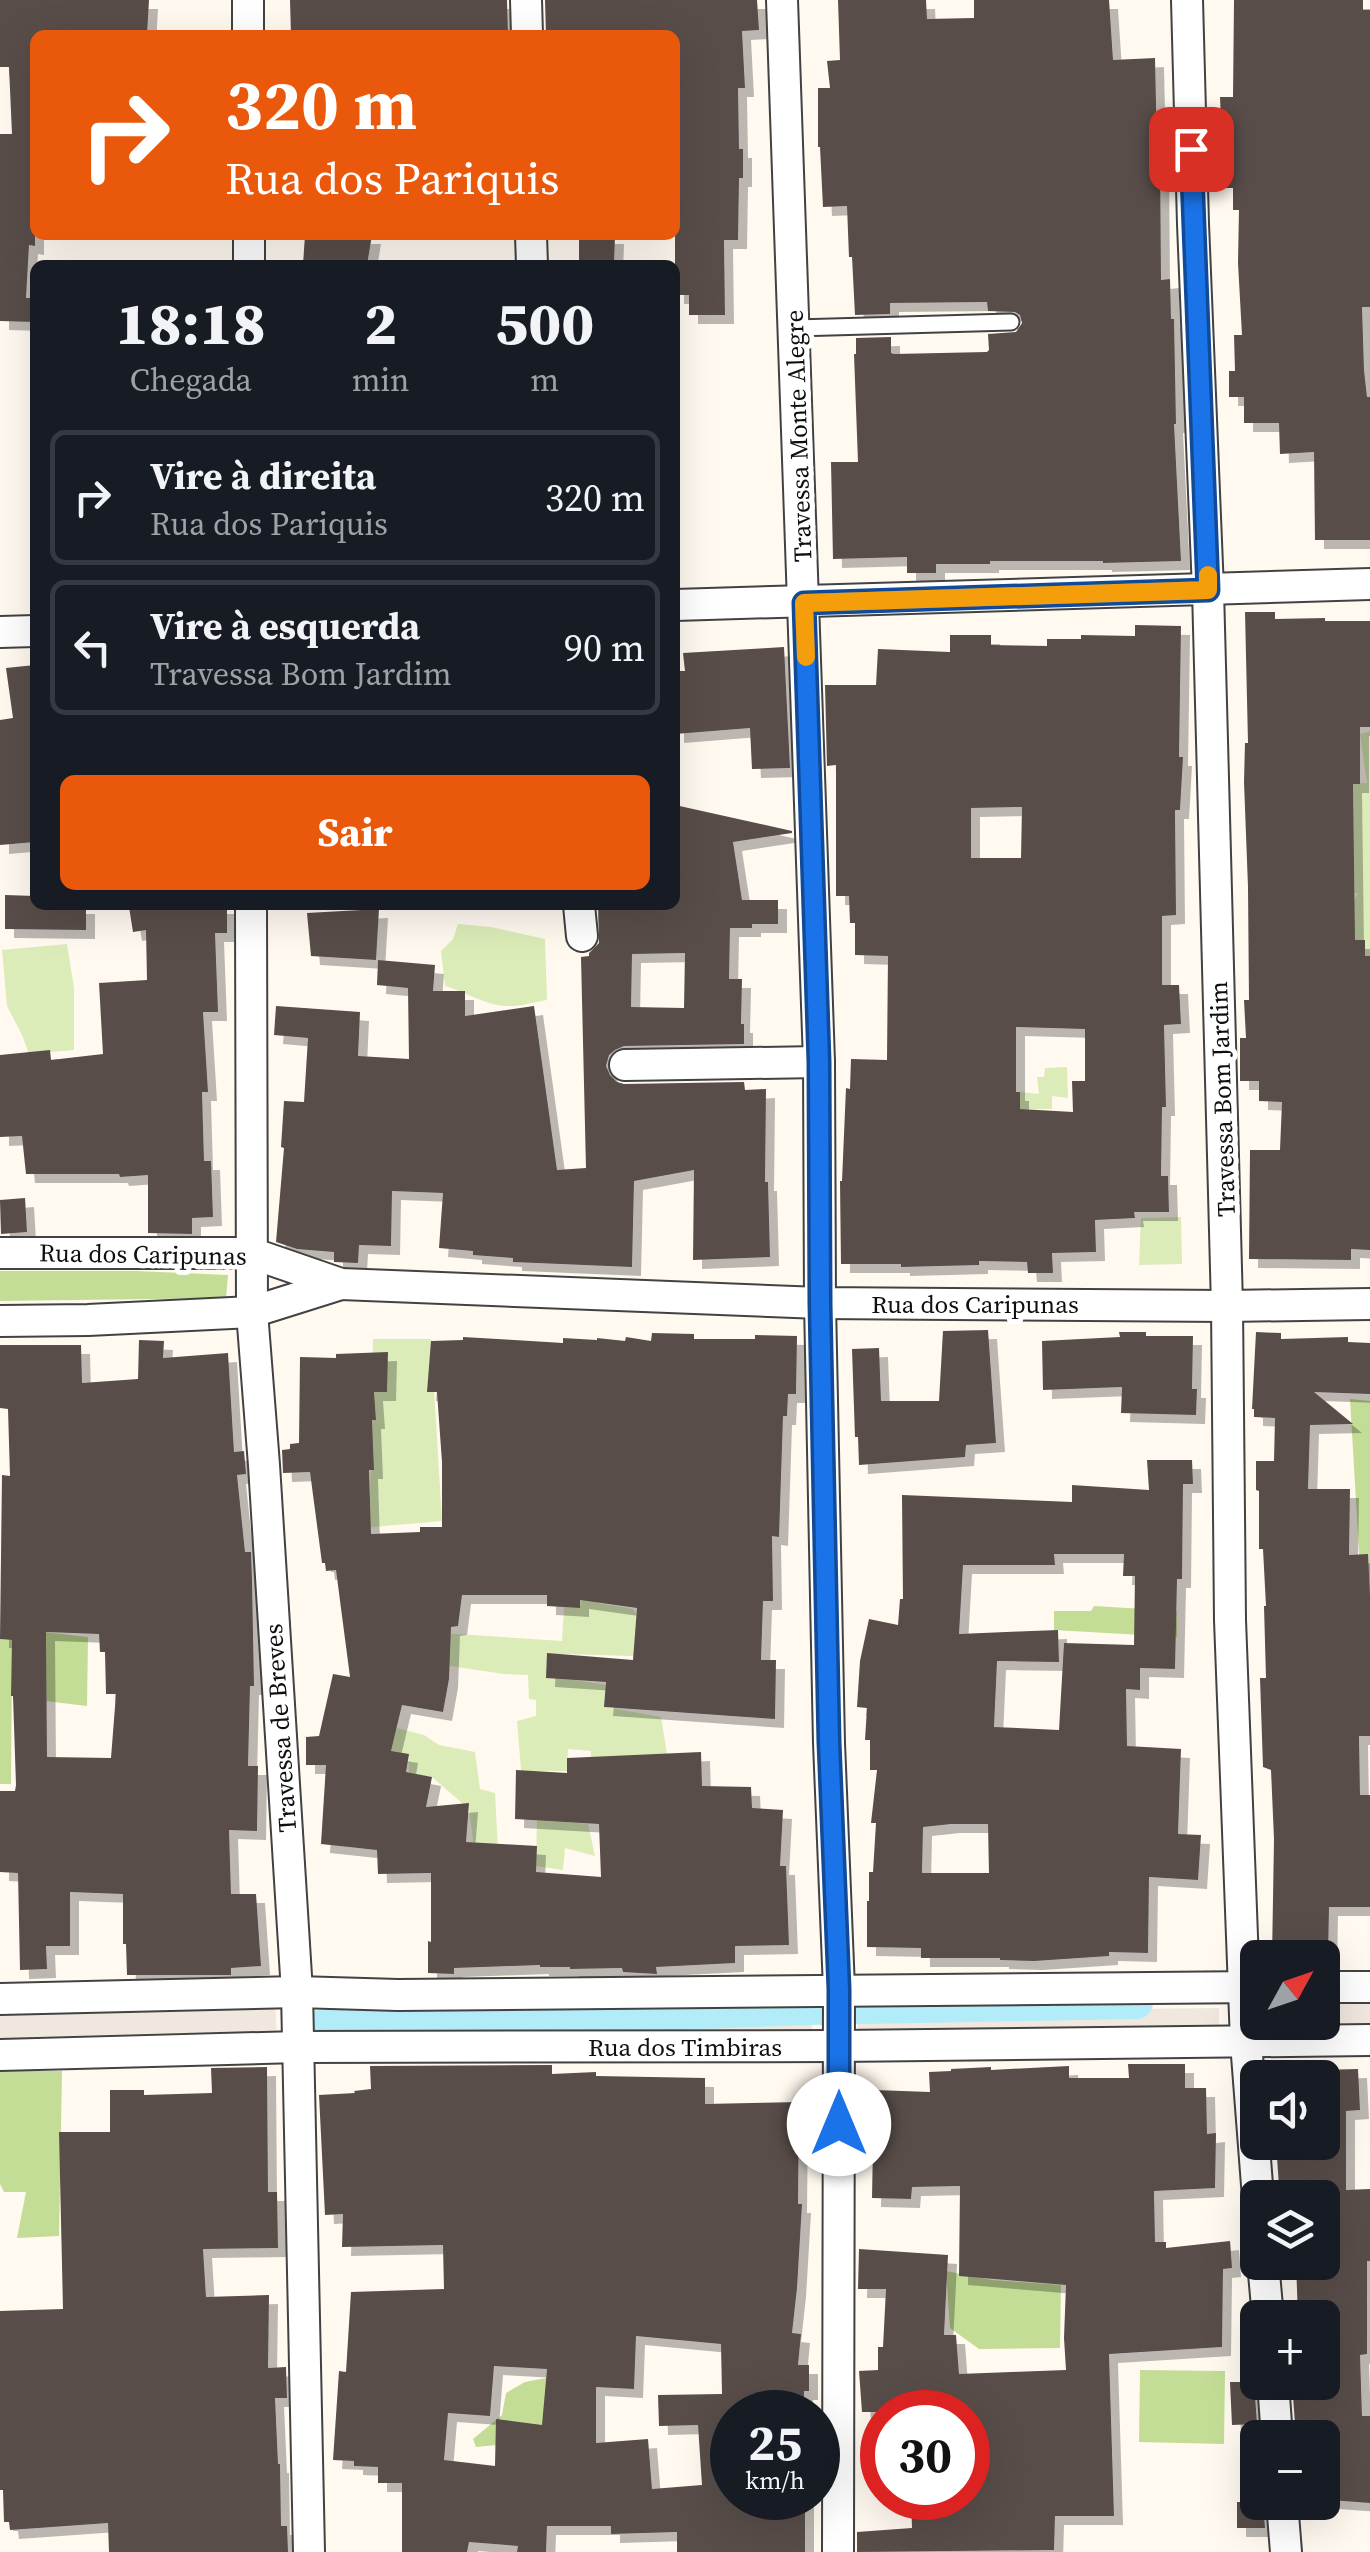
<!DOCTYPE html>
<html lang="pt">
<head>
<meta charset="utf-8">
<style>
  :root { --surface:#171b24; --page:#242831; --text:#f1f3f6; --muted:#9ea1a6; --line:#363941; --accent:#ea580c }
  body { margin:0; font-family:"Source Serif 4",serif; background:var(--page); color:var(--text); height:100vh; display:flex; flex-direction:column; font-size:38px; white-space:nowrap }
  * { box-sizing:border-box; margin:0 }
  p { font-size:32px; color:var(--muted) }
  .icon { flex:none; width:55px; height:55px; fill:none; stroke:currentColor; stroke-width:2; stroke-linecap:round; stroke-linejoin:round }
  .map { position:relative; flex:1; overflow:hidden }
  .panel { position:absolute; left:30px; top:260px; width:650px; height:650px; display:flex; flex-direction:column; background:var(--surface); border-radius:15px; box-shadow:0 10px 40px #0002 }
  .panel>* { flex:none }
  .banner { position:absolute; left:30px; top:30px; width:650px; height:210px; border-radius:15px; box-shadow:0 10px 40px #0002; background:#ea580c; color:#fff; overflow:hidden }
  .needle { width:65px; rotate:50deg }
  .buttons { position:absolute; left:1240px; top:1940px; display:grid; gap:20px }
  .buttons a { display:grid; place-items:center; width:100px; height:100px; border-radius:15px; background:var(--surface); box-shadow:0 10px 40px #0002; font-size:50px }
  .speed { position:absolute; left:710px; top:2390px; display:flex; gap:20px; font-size:50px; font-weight:700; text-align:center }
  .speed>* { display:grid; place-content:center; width:130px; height:130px; border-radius:50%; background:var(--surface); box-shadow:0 10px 40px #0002; line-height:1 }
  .speed small { font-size:25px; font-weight:400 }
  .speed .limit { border:15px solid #d22; background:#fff; color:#111 }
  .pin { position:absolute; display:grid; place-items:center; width:85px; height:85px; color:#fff; margin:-42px; border-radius:20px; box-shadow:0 5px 15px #0006 }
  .me { position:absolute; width:110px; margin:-55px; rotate:0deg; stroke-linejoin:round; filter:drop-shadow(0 0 8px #0008) }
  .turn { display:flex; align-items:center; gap:35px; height:210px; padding:0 30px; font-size:45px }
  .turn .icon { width:130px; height:130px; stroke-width:2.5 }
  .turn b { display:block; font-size:70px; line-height:85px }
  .eta { display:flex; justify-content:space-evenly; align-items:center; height:170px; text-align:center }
  .eta b { font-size:60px; font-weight:800; line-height:70px }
  .button { display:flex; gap:20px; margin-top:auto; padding:20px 30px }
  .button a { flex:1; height:115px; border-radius:15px; background:var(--accent); color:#fff; font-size:40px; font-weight:800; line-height:115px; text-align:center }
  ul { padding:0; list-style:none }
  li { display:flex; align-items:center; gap:30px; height:135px; margin:0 20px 15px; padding:0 10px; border:5px solid var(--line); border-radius:15px }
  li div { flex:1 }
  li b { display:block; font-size:38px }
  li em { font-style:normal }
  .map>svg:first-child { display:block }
  .green { fill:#dcecb8 }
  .forest { fill:#c3dd96 }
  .plaza { fill:#f0e8de }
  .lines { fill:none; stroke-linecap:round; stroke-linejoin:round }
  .canal { stroke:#b3ecf9; stroke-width:32 }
  .building { fill:#584d4a; fill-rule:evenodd; filter:url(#shadow) }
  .service-casing { stroke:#424242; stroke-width:19 }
  .minor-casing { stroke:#424242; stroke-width:34 }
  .service { stroke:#fff; stroke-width:15 }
  .minor { stroke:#fff; stroke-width:30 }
  .route-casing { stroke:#114b97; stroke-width:25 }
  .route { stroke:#1a73e8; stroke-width:18 }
  .slow { stroke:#f59e0b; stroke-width:18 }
  .labels { text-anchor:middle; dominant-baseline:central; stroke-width:10; stroke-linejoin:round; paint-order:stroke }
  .street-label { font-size:25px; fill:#0f0f0f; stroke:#fff }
</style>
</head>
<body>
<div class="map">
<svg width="1370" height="2552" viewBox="0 0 1370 2552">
  <defs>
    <filter id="shadow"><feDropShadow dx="9" dy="9" stdDeviation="0" flood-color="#0004"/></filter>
  </defs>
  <rect width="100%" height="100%" fill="#fff9f0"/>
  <g class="green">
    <polygon points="1370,731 1370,960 1353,944 1342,922 1358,893 1332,892 1351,844 1353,821 1330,804 1331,783 1367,783 1360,734"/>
    <path d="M458,924L491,927L545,939L547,1000C534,1002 519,1007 506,1006C487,1006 464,991 445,986L441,951L453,939Z"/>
    <polygon points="67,944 74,988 74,1050 29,1054 22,1035 7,1006 2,950"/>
    <polygon points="1067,1067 1068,1098 1052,1096 1052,1109 1020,1109 1020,1092 1039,1094 1037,1077 1044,1077 1045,1068"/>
    <polygon points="1181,1217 1182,1264 1139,1265 1141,1218"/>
    <polygon points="373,1339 431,1339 442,1521 338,1530 370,1498"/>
    <polygon points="583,1583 598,1603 633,1609 665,1657 562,1654 561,1678 606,1685 605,1707 661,1717 667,1754 621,1756 590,1783 591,1751 568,1749 567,1771 537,1771 536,1794 523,1793 517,1721 536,1716 536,1700 529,1699 528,1675 504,1674 423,1662 426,1632 562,1641 564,1607 580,1607"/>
    <polygon points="397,1728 424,1735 439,1745 475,1752 480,1789 495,1793 498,1850 474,1849 469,1809 432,1777 409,1773 408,1754 387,1751"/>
    <polygon points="537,1818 588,1824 595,1856 565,1848 563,1870 536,1866"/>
  </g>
  <g class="forest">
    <polygon points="0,1271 136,1271 228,1275 226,1298 0,1301"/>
    <polygon points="1350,1399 1370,1401 1370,1650 1364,1636"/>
    <polygon points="1094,1606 1177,1611 1177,1637 1054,1630 1054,1611 1091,1611"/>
    <polygon points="26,1630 88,1637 87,1706 45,1701 12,1662 11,1784 0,1784 0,1639 25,1641"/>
    <polygon points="0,2071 62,2071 59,2236 17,2238 26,2192 4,2192 0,2184"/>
    <polygon points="946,2271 992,2280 1061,2285 1060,2348 979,2349 950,2328"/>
    <polygon points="1140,2370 1225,2371 1224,2444 1139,2442"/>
    <polygon points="567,2374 549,2440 476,2447 473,2439 502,2415 506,2393 525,2382"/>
  </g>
  <g class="plaza">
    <polygon points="275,2001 277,2036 0,2043 0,2006"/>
    <polygon points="1370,2003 1370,2030 1262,2031 1260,2023 1322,2022 1323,2004"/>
    <polygon points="1219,2008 1219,2034 858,2037 857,2012"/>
    <polygon points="316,2011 812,2014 812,2040 317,2035"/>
  </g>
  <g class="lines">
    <polyline class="canal" points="297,2027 811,2009 1137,2003"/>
  </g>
  <g class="building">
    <polygon points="0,0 149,0 147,35 35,35 35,246 29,245 26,298 35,298 35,322 0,321 0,134 12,134 9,67 0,67"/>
    <polygon points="290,0 507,0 508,35 291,35"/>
    <polygon points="545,0 757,0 759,30 742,31 745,88 738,88 739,149 743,149 743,178 739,178 738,240 724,240 725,315 689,315 689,295 675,295 675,35 546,35"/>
    <polygon points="838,0 926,0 927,19 974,18 974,0 1109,0 1113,60 1155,58 1157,148 1160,148 1161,280 1170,279 1171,319 1174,319 1176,424 1174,424 1181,561 1103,563 1103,561 990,561 990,564 936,564 936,573 907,573 907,557 833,559 831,462 858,462 854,354 856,354 856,338 891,337 891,353 894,354 987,352 989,350 988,334 1016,332 1022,323 1020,315 1015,312 988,311 987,302 890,303 890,314 855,315 852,257 849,257 847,206 823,207 820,147 818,147 818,88 830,88 827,61 840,60"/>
    <polygon points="1234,0 1363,0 1363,10 1370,10 1370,307 1362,307 1364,370 1367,397 1370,397 1370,540 1315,540 1314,452 1280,454 1279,423 1244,423 1244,397 1229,397 1229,371 1235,371 1234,335 1242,335 1238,263 1239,210 1233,210 1233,188 1225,188 1224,121 1221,121 1220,97 1233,97"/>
    <polygon points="305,235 372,235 367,265 303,265"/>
    <polygon points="579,235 615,235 614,264 579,263"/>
    <polygon points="1245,612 1275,612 1275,619 1325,618 1325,621 1370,621 1370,727 1360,727 1360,784 1353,784 1355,940 1365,940 1365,956 1370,956 1370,1250 1351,1249 1351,1260 1249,1259 1250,1150 1280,1150 1282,1102 1259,1101 1259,1081 1240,1081 1240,1038 1246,1038 1244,1000 1249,1000 1248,887 1244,782 1245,743 1248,743"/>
    <path d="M1135,625L1181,626L1179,757H1183L1180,810H1175L1176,915L1162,916V985H1179L1181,1024L1164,1025L1166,1107H1162L1161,1176H1168L1169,1212H1134L1135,1218L1095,1220L1096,1252L1052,1253L1053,1273H1028L1027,1262L979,1261V1265L901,1267V1264H841L840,1181H842L846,1088L850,1089L851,1059L887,1060L888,956L855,955V923H850L849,896H836V765L827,766L825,685H876L878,649L950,652V635H991V645L1047,646V639H1081V635L1135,636ZM1022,807L1021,858H971V808ZM1016,1027L1085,1029V1081H1072L1073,1112L1020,1109V1092H1016Z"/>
    <polygon points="784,647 790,768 752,769 750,728 675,734 675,671 685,671 683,653"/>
    <polygon points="35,665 35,842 0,845 0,720 13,718 6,668"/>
    <path d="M675,805L792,831V833L733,842L742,900H778V924H752V928H730L729,979H742L741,1024H744V1044L624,1046L615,1050L609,1055L606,1066L610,1075L617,1082L624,1084L744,1082L745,1090L766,1089L765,1182H768L770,1257L693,1260L694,1170L634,1181L632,1267L513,1262V1258L473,1255V1251L439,1248L443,1193L392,1191L391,1246L359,1245L358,1263L334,1262V1252L297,1249L276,1242L284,1148L281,1147L284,1101L304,1102L308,1038L274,1035L276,1006L360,1012L358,1056L409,1059L408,988L377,985L378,960L435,965L433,991H465V1016L534,1006L557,1170L586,1168L581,957L589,956V953L599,943L598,905H675ZM685,953L684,1008L631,1007L632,954Z"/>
    <polygon points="5,895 35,896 35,905 86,905 86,930 5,929"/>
    <polygon points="144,905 227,905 227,933 215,933 218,1012 203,1012 208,1092 202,1092 204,1161 211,1161 213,1217 192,1218 192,1234 148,1233 148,1175 120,1177 119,1174 26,1174 22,1136 0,1137 0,1055 50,1050 51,1060 103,1054 99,983 147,980 146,930 133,932 129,907"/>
    <polygon points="379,909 376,960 311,956 307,913"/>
    <polygon points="25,1198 27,1232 1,1234 0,1200"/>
    <polygon points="988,1330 996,1443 966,1445 965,1457 859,1465 858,1437 855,1437 852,1349 879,1348 881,1401 939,1401 943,1331"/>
    <polygon points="1119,1332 1146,1332 1146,1336 1193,1336 1192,1389 1197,1389 1196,1415 1121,1413 1122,1387 1043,1390 1042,1341 1120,1337"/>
    <polygon points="1256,1332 1281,1333 1281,1339 1348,1337 1348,1342 1370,1343 1370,1394 1314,1392 1353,1424 1310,1425 1308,1489 1350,1489 1349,1555 1368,1554 1370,1596 1370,1736 1359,1736 1360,1795 1370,1795 1370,1907 1329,1907 1328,1958 1272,1958 1274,1839 1271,1770 1263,1767 1260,1678 1266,1678 1264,1606 1266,1606 1263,1549 1259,1549 1259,1491 1256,1490 1256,1461 1274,1461 1275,1418 1254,1417 1254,1409 1252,1409"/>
    <polygon points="652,1333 694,1334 694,1339 755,1339 755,1335 797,1336 796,1394 788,1394 787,1416 783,1416 779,1537 772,1536 773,1601 763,1601 761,1660 776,1660 775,1719 604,1707 606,1682 546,1678 547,1653 633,1660 637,1608 580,1600 580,1608 547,1606 547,1595 462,1595 458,1626 451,1627 449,1679 443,1712 402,1705 391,1751 409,1754 406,1772 432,1777 426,1807 469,1803 466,1842 537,1846 536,1872 601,1877 599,1824 515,1819 516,1770 567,1773 567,1758 701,1752 702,1786 751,1787 752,1808 783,1810 780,1866 786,1866 789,1945 735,1946 735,1963 656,1967 657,1974 623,1972 622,1968 570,1969 570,1967 540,1967 540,1965 454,1968 454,1974 428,1973 428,1941 431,1942 431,1873 378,1874 377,1850 321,1844 326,1765 306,1765 306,1737 319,1736 333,1674 350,1677 336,1570 326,1571 325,1563 322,1563 310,1472 283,1473 282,1450 290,1449 290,1444 299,1443 300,1357 336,1358 336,1354 388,1352 387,1392 374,1392 376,1420 372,1420 374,1470 369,1470 371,1534 420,1532 420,1527 442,1527 442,1462 437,1392 427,1392 431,1341 463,1340 463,1337 563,1343 563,1338 597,1340 597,1338 625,1341 626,1337 651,1341"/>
    <path d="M139,1340L164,1341L163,1358L228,1353L234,1452L244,1451L246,1474L237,1475L245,1552H251L252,1580L254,1686H250L248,1766H258L257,1831L229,1830L231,1894H256L261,1966L231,1968V1975H127L126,1944H123V1894L70,1892V1946H46L47,1969L20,1970L18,1873L0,1872V1791H15L16,1785L13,1696H11L12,1640L0,1639L2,1475L10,1476L8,1409L0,1408V1345H81L82,1383L138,1379ZM46,1632L99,1634L100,1652H105L106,1694H116L111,1758L47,1757Z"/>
    <path d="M1147,1460H1192L1193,1484H1183L1182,1579H1177L1175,1669L1140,1668V1690L1126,1689L1127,1746L1181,1749L1178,1834L1201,1835L1198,1880L1149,1877L1148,1953L1109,1952V1956L1034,1961L1000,1960V1958H921V1948L867,1947V1901H869V1872H873L876,1823H871L877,1770H870V1740H865L867,1708L857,1707L860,1661L869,1619L898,1625L900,1599H903L902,1495L1072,1502V1485L1149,1490ZM1054,1554H1124L1123,1576H1135L1134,1645L1064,1643L1059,1730L994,1727L997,1661L1059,1662L1058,1630L959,1634L963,1565H1055ZM951,1824H988L989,1873H922L923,1827Z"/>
    <polygon points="1128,2064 1185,2064 1185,2088 1206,2088 1207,2134 1216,2133 1215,2188 1154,2191 1155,2242 1166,2242 1166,2248 1230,2241 1232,2268 1223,2269 1222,2347 1109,2354 1114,2516 1055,2516 1054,2550 857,2552 857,2532 912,2528 911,2498 968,2498 968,2412 862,2412 859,2371 878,2370 878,2347 883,2347 886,2289 858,2289 859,2249 948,2255 944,2335 956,2335 959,2374 1066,2370 1064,2338 1066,2285 959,2276 960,2186 912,2187 911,2199 872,2198 874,2090 930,2092 929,2072 951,2071 951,2069 991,2067 991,2070 1069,2066 1069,2078 1129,2078"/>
    <path d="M552,2065V2074L596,2072V2076L705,2078V2104L799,2102L798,2204H802L797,2288L792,2333L801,2334L798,2365H809V2391H804V2412H732V2498H805V2552H677V2532L611,2534V2526H547L546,2552H517L518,2546L469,2542L467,2552H402V2483H378V2467L354,2466V2461L333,2460L339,2371L346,2372L351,2292L444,2289L443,2245L342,2247L343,2214L325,2215L319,2095L355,2093L354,2091L371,2089L370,2066ZM636,2336L721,2344L722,2394L658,2395L659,2426L698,2425L702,2485L652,2489L648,2439L596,2443V2387L634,2389ZM494,2366L547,2369L542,2425L496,2419L495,2466L444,2460L448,2413L490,2416Z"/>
    <polygon points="267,2067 268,2192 277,2192 278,2248 203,2249 206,2297 269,2295 268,2368 286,2367 287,2398 275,2398 278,2464 280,2464 281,2526 287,2526 288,2552 109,2552 108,2523 10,2530 9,2522 4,2522 3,2490 0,2490 0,2311 63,2309 59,2132 110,2132 110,2090 144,2090 144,2095 212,2093 211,2068"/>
    <polygon points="1358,2069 1360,2110 1346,2111 1346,2190 1370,2189 1370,2261 1367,2261 1367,2354 1360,2355 1362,2416 1370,2416 1370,2503 1330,2500 1334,2438 1296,2438 1292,2382 1322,2382 1322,2318 1298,2318 1296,2262 1322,2262 1322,2198 1297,2198 1297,2187 1279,2187 1276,2142 1322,2142 1322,2070"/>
    <polygon points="1230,2382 1254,2382 1257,2424 1232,2425"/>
    <polygon points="1237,2502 1263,2502 1265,2528 1237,2528"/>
  </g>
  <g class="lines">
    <g class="service-casing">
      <polyline id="service" points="795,328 1011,322"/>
    </g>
    <g class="minor-casing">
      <g id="minor">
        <polyline points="248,0 248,35"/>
        <polyline points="526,0 527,35"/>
        <polyline points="782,0 819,1062 820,1303 829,1743 839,1989 838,2552"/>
        <polyline points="1187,0 1193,224 1208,590 1227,1306 1230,1620 1246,2042 1258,2198"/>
        <polyline points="249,235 249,265"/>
        <polyline points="531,235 532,265"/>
        <polyline points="675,605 1370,584"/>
        <polyline points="0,632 35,631"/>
        <polyline points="251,905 252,1312 264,1465 297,1992 309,2552"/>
        <polyline points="579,905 582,936"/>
        <polyline points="625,1065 819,1062"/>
        <polyline points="0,1253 251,1253 341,1284 820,1303 1227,1306 1370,1304"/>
        <polyline points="0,1321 88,1320 252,1312 341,1284"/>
        <polyline points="1322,1987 1370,1987"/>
        <polyline points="0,1999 297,1992 398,1995 1258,1987"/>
        <polyline points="0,2055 298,2047 839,2046 1370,2040"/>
        <polyline points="1263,2262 1268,2318"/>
        <polyline points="1273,2382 1277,2438"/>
        <polyline points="1282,2502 1286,2552"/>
      </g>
    </g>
    <use href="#service" class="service"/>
    <use href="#minor" class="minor"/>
  </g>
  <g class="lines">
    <g class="route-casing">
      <polyline id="route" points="839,2124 839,1989 829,1742 820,1304 819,1062 804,603 1208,590 1191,149"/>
    </g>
    <use href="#route" class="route"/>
    <polyline class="slow" points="806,657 804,603 1208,590 1208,575"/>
  </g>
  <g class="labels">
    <g class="street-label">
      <text transform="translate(798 436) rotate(-92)">Travessa Monte Alegre</text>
      <text transform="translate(1222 1099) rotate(-92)">Travessa Bom Jardim</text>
      <text transform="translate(143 1254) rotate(1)">Rua dos Caripunas</text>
      <text x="975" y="1304">Rua dos Caripunas</text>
      <text transform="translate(280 1728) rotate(-94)">Travessa de Breves</text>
      <text x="685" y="2047">Rua dos Timbiras</text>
    </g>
  </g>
</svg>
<div class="buttons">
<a><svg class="needle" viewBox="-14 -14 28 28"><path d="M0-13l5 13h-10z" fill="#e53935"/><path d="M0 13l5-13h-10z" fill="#9ea1a6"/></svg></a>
<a><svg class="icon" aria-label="sound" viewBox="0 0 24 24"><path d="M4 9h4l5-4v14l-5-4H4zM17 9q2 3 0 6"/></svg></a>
<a><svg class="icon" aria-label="layers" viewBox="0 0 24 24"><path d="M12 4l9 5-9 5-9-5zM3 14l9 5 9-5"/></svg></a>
<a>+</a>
<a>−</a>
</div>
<div class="speed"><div>25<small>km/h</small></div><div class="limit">30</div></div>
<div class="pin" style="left:1191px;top:149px;background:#d93025"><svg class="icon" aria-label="arrive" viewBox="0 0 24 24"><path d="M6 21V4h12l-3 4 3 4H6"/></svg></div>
<svg class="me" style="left:839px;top:2124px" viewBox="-20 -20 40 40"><circle r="19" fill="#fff"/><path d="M0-13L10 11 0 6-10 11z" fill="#1a73e8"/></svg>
<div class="banner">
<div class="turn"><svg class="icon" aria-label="right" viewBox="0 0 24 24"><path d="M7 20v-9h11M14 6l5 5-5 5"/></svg><div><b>320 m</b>Rua dos Pariquis</div></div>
</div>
<section class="panel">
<div class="eta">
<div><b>18:18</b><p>Chegada</p></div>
<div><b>2</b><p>min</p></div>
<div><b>500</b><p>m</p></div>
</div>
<ul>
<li><svg class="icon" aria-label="right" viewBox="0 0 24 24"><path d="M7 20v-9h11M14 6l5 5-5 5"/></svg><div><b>Vire à direita</b><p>Rua dos Pariquis</p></div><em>320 m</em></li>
<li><svg class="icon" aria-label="left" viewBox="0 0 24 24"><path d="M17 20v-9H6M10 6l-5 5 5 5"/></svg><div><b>Vire à esquerda</b><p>Travessa Bom Jardim</p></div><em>90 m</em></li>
</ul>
<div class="button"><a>Sair</a></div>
</section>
</div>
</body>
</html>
